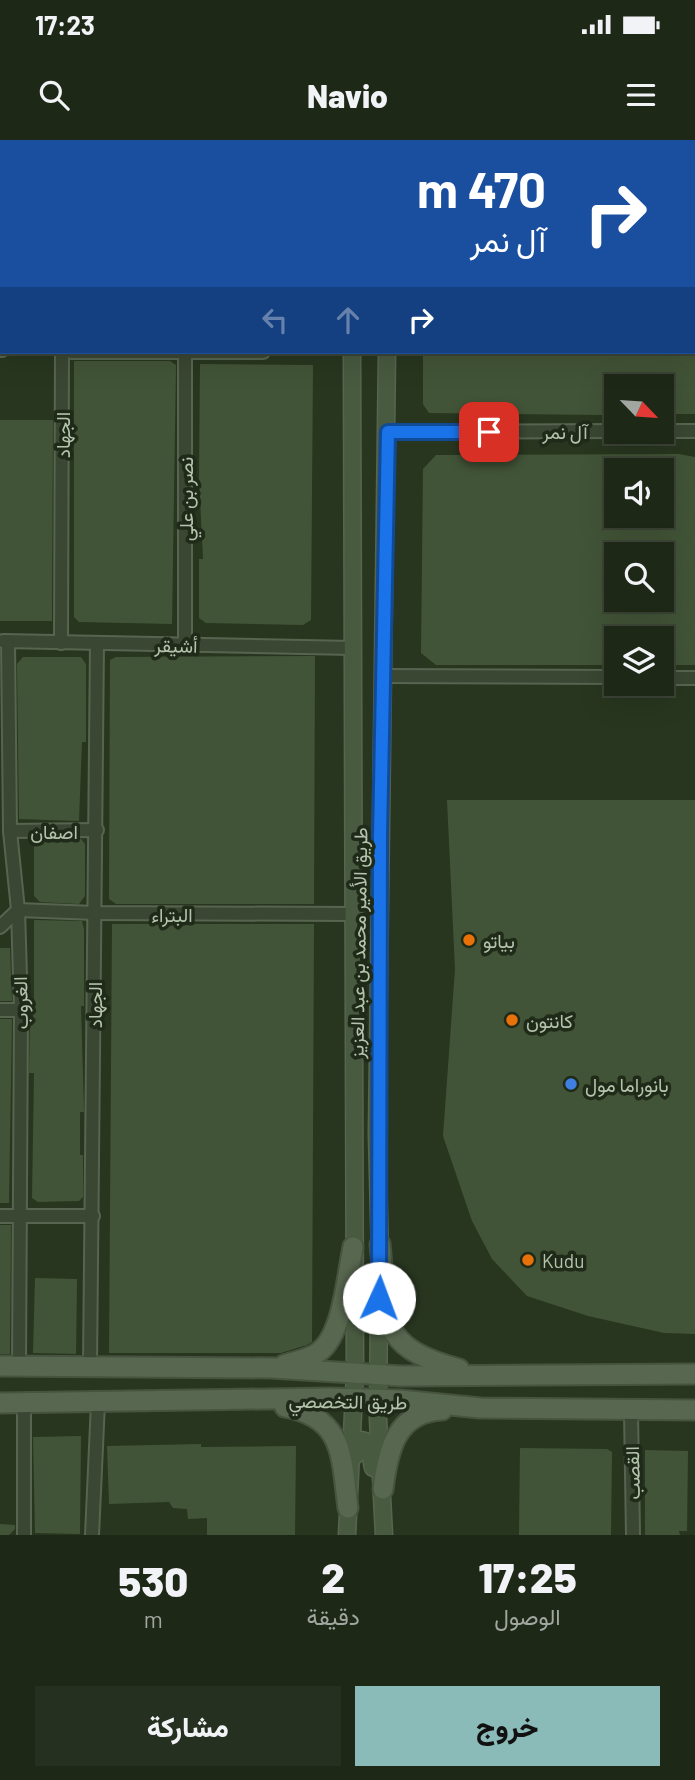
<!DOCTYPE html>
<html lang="ar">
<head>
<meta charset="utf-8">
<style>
  :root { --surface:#1e2817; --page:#263020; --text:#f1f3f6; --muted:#a1a6a1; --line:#3c4436; --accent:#8bbbb9 }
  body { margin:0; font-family:Barlow,Vazirmatn,sans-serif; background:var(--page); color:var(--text); direction:rtl; height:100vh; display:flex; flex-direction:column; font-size:26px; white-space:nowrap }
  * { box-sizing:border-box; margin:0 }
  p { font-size:23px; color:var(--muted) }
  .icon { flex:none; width:38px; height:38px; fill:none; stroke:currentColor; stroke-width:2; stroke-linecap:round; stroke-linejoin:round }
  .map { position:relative; height:1395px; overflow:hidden; direction:ltr }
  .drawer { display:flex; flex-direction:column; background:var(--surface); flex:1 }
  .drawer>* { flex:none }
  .top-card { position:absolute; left:0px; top:0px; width:696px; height:214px; box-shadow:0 7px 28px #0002,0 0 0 2px var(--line); direction:rtl; background:#1a4fa0; color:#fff; overflow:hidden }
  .needle { width:46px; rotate:115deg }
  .buttons { position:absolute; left:604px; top:234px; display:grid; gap:14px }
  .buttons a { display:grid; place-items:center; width:70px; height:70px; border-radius:0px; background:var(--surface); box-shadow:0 7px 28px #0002,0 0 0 2px var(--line); font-size:35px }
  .pin { position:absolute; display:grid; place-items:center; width:60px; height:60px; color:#fff; margin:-30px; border-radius:14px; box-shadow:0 4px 10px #0006 }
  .me { position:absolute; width:77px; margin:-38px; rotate:2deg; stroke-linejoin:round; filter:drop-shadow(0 0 5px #0008) }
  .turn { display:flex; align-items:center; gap:24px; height:147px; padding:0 35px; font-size:32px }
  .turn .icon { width:91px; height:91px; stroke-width:2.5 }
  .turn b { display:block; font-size:49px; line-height:60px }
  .lanes { display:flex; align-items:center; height:66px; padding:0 35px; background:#0003; justify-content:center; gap:35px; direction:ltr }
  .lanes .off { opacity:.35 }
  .eta { display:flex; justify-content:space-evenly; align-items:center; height:119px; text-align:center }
  .eta b { font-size:42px; font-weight:800; line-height:49px }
  .action { display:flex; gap:14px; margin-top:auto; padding:14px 35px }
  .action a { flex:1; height:80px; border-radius:0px; background:var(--accent); color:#111; font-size:28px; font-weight:800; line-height:80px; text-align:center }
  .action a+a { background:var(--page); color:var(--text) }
  .status { display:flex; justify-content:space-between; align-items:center; height:49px; padding:0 35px; background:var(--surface); direction:ltr }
  .status svg { height:19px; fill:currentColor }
  header { display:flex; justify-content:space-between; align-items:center; height:91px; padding:0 35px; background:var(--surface); font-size:32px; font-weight:800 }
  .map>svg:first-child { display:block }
  .building { fill:#425437; fill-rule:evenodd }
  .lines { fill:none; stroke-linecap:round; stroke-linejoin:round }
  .minor-casing { stroke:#576550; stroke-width:16 }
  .secondary-casing { stroke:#576550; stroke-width:19 }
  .primary-casing { stroke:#46533f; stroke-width:23 }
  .minor { stroke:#3a4732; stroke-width:12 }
  .secondary { stroke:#485a40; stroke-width:16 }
  .primary { stroke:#586750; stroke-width:19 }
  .route-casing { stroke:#114b97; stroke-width:18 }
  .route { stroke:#1a73e8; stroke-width:12 }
  .food-dot { fill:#e8710a; stroke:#1f2b18; stroke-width:2.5 }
  .shop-dot { fill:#3f7fe0; stroke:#1f2b18; stroke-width:2.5 }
  .labels { text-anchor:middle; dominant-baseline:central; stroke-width:7; stroke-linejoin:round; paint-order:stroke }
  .street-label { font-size:19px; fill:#b4c4ac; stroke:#1f2b18 }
  .poi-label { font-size:19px; fill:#b4c4ac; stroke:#1f2b18; text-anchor:start }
</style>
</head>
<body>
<div class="status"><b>17:23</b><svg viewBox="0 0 49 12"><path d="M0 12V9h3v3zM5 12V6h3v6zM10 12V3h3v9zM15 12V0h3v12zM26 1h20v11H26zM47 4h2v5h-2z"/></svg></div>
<header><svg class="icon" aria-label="menu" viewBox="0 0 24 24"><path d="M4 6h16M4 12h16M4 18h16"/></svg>Navio<svg class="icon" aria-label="search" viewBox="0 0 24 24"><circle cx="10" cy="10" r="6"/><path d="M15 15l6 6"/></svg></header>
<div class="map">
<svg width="695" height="1395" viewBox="0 0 695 1395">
  <rect width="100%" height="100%" fill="#28361f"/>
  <g class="building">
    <polygon points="423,212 695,212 695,274 662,274 662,247 616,247 616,273 605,275 429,273 423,264"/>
    <polygon points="74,221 170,221 176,225 172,484 79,482 74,477"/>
    <polygon points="200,224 313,225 311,480 303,485 206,483 199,478 199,419 203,419 199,338"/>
    <polygon points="0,280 53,280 52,481 0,481"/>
    <path d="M679,314L695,317V525H662V499H616V525H436L421,513L423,329L436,315ZM616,331H662V376H616ZM616,415H662V460H616Z"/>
    <polygon points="315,516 314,764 116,764 109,759 110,520 116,517"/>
    <polygon points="23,517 81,517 86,524 86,602 82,602 79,681 19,679 17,524"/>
    <polygon points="447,660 695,660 695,1194 664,1193 588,1176 527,1156 492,1119 472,1081 443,996 455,829"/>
    <polygon points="39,699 81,699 85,704 85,756 79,764 40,762 34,756 34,706"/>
    <polygon points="34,780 82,781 84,789 84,866 81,866 84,972 80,972 80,1015 83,1015 83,1057 79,1061 38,1062 32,1058 34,933 29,933 30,877 33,877 34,871"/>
    <polygon points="112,784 314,784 312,1202 307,1205 281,1213 109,1213"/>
    <polygon points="0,808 10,808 12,861 0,861"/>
    <polygon points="0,879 12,879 9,1063 0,1063"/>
    <polygon points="0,1085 11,1085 10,1214 0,1214"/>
    <polygon points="35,1138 77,1139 76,1214 33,1213"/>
    <polygon points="81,1296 80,1394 35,1393 33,1297"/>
    <polygon points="201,1304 201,1307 296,1306 295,1395 207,1395 207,1378 188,1379 187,1369 173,1368 169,1362 109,1364 107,1306"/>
    <polygon points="520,1308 607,1309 612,1312 611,1395 519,1395"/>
    <polygon points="645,1310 688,1311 687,1391 679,1391 680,1395 645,1395"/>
    <polygon points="0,1384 15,1385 15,1389 9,1395 0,1395"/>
  </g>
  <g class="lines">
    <g class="minor-casing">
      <g id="minor">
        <polyline points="561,0 561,2"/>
        <polyline points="691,0 691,2"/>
        <polyline points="0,1 354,0"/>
        <polyline points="0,79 2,79"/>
        <polyline points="0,210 2,210"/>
        <polyline points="71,212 263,212"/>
        <polyline points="185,212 185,506"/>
        <polyline points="662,291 695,291"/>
        <polyline points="388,292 616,291"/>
        <polyline points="3,501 353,508"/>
        <polyline points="8,502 10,691 18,770 21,870 19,1226"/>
        <polyline points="61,503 62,212"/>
        <polyline points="383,536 616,537"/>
        <polyline points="662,538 695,538"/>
        <polyline points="10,691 97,690"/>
        <polyline points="18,770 95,773 352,774"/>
        <polyline points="0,787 18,770"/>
        <polyline points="0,870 21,870"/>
        <polyline points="0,1076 93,1076"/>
        <polyline points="90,1226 97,503"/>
        <polyline points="24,1264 24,1395"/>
        <polyline points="631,1271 633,1395"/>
        <polyline points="92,1395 98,1263"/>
      </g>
    </g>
    <g class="secondary-casing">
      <g id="secondary">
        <polyline points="354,2 354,0"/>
        <polyline points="388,2 388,0"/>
        <polyline points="380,1116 377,994 387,212"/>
        <polyline points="379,1159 378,1279 384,1395"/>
        <polyline points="356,1315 361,1300 368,1302 373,1328"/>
        <polyline points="347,1395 355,1233 352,212"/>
      </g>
    </g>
    <g class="primary-casing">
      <g id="primary">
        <path d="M380,1104C388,1180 375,1206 459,1229"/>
        <path d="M284,1225C295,1221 311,1219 320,1211C343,1193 347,1135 353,1107"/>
        <polyline points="0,1226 272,1228 401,1236 695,1234"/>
        <polyline points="0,1263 329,1258 400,1260 480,1268 695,1270"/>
        <path d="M285,1267C345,1278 341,1317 348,1368"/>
        <path d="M383,1349C388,1310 396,1272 442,1270"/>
      </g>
    </g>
    <use href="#minor" class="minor"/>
    <use href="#secondary" class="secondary"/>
    <use href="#primary" class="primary"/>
  </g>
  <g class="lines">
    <g class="route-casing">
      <polyline id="route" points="379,1158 380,695 388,292 489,292"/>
    </g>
    <use href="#route" class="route"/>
  </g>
  <g class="food-dot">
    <circle cx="469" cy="800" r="7"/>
    <circle cx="512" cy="880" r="7"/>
    <circle cx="528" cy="1120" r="7"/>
  </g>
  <circle class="shop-dot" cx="571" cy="944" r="7"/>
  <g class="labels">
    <g class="street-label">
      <text x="565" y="291">آل نمر</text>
      <text transform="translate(62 295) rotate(-90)">الجهاد</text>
      <text transform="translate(185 359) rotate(-90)">نصر بن علي</text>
      <text transform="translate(176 505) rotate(1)">أشيقر</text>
      <text x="54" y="691">اصفان</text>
      <text x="172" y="774">البتراء</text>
      <text transform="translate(358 803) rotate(-89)">طريق الأمير محمد بن عبد العزيز</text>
      <text transform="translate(20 863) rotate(-91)">الغروب</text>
      <text transform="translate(94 865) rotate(-90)">الجهاد</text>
      <text transform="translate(348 1261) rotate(1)">طريق التخصصي</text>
      <text transform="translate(632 1333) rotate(-91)">القصب</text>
    </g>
    <g class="poi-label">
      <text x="483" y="800">بياتو</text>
      <text x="526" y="880">كانتون</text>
      <text x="585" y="944">بانوراما مول</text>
      <text x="542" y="1120">Kudu</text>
    </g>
  </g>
</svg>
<div class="buttons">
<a><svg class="needle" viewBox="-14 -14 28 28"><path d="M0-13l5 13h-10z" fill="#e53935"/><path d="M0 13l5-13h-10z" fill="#a1a6a1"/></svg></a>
<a><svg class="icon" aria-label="sound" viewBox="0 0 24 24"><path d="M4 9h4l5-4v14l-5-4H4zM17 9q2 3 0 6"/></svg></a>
<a><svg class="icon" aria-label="search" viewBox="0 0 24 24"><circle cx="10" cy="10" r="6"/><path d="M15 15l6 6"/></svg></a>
<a><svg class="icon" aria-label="layers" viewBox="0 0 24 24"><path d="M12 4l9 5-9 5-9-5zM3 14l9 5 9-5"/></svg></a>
</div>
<div class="pin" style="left:489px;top:292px;background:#d93025"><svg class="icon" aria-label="arrive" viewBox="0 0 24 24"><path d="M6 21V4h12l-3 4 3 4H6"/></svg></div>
<svg class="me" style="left:379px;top:1158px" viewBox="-20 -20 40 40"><circle r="19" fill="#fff"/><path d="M0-13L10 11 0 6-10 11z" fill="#1a73e8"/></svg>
<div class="top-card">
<div class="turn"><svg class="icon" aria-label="right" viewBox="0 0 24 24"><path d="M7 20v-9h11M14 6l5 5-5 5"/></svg><div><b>470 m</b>آل نمر</div></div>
<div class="lanes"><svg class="icon off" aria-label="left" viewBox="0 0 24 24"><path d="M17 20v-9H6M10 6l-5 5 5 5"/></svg><svg class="icon off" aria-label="ahead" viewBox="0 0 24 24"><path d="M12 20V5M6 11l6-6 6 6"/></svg><svg class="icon" aria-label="right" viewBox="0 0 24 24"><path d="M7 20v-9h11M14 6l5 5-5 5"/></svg></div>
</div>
</div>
<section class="drawer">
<div class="eta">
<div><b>17:25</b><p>الوصول</p></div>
<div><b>2</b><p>دقيقة</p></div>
<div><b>530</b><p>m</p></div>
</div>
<div class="action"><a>خروج</a><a>مشاركة</a></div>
</section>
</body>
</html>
